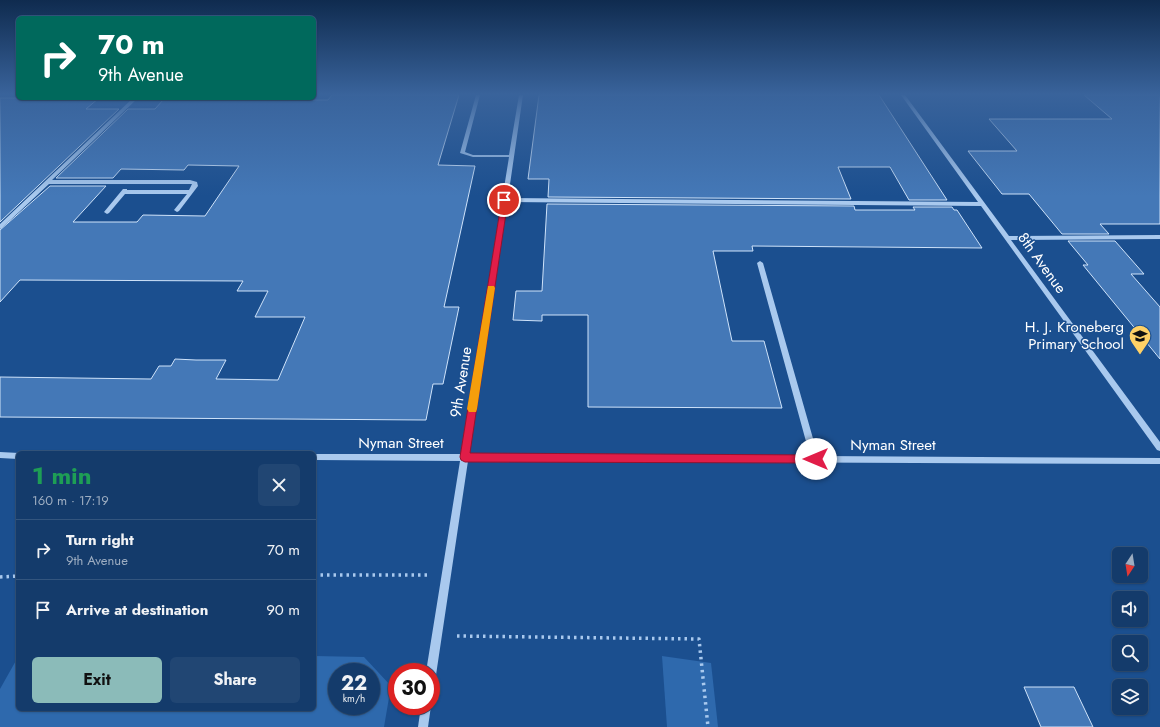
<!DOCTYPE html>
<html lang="en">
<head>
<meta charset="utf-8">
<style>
  :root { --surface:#143b6b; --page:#214673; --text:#f1f3f6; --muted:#9dadc1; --line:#33557e; --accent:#8bbbb9 }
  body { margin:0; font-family:Jost,sans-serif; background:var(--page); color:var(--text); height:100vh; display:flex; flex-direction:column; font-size:15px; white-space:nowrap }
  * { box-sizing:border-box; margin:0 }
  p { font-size:13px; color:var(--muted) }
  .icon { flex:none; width:22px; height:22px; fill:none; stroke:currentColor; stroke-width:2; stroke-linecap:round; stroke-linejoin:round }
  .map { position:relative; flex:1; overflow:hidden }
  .panel { position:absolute; left:16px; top:451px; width:300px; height:260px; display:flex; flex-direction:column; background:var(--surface); border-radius:6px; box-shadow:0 1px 3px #0004,0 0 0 1px var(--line) }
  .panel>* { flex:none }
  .hud { position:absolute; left:16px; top:16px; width:300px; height:84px; border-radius:6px; box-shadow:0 1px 3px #0004,0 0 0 1px var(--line); background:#00695c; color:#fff; overflow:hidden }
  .needle { width:26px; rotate:192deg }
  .fabs { position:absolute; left:1112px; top:547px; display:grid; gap:8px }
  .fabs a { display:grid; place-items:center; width:36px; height:36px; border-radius:6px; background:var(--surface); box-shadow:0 1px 3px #0004,0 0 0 1px var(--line); font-size:20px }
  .speed { position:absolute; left:328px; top:663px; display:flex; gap:8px; font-size:20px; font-weight:700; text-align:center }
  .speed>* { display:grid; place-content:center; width:52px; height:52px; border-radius:50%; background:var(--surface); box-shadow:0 1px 3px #0004,0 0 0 1px var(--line); line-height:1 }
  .speed small { font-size:10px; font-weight:400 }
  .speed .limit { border:6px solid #d22; background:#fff; color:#111 }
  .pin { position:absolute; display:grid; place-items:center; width:34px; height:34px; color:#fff; margin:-17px; border:2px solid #fff; border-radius:50%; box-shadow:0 1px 4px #0007 }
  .me { position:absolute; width:44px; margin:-22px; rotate:270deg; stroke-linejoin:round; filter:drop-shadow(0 0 3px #0008) }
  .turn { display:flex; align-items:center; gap:14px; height:84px; padding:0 16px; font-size:18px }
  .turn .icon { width:52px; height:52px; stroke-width:2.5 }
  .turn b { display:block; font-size:28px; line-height:34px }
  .round { display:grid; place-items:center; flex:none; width:42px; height:42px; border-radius:6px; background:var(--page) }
  .summary { display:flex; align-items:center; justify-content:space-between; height:68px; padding:0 16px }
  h1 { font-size:24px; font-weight:700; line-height:30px; color:#1e9e55 }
  .primary-button { display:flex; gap:8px; margin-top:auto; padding:8px 16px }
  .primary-button a { flex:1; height:46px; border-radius:6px; background:var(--accent); color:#111; font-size:16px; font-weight:700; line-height:46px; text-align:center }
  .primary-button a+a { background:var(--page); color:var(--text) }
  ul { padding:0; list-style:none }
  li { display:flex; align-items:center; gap:12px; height:60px; padding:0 16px; border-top:1px solid var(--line) }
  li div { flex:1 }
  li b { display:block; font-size:15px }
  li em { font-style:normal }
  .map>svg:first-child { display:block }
  .green { fill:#2e69ad; fill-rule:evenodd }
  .building { fill:#4478b7; stroke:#cfe3fa }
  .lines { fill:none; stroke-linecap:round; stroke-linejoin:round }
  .path { stroke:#a9c9ee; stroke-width:3.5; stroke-dasharray:2.5 4; stroke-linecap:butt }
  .minor { fill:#a9c9ee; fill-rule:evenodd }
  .route { fill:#e11d48; stroke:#92132f }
  .slow { fill:#f59e0b }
  .labels { text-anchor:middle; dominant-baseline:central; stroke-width:3; stroke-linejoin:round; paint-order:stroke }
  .street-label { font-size:15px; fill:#fff; stroke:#1b4f8f }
  .poi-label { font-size:15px; fill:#fff; stroke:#1b4f8f; text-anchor:end }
</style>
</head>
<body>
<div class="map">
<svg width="1160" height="727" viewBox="0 0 1160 727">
  <rect width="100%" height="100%" fill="#1b4f8f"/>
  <g class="green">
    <path d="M314,656L364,657L391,686L384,727H0V689L18,657V709H314ZM337,672H371V706H337Z"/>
    <polygon points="662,656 711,663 718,727 667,727"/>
  </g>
  <g class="building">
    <polygon points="332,95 459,95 438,165 475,166 444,307 459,307 443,384 433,384 426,420 0,417 0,377 151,379 159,366 171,366 175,359 196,360 226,360 216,379 278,380 305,317 255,317 268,291 237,291 243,281 20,280 0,302 0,230 50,186 106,186 73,222 137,222 143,215 205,216 239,166 188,165 184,170 121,169 113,178 56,178 128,109 155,109 163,100 328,100"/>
    <polygon points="539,95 879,95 947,200 909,200 890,167 838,167 851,199 548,197 549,179 528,179"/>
    <polygon points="1084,95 1160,95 1160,224 1100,224 1109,234 1062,234 1029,194 1002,194 968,151 1017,151 989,119 1112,119"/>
    <polygon points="0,98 99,98 86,109 119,109 0,222"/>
    <polygon points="547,204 854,206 855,210 915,210 913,207 952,207 954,210 957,210 982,248 752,246 753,251 713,251 732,341 764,341 782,408 588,407 588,315 542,315 542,321 513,320 516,291 542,291"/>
    <polygon points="1068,241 1115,241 1144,274 1131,274 1160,307 1160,359 1083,265 1088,265"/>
    <polygon points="1024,687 1074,687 1093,727 1041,727"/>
  </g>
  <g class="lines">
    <g class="path">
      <polyline points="314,575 427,575"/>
      <polyline points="0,577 18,576"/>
      <polyline points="457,636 699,639 708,727"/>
    </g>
    <g class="minor">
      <polygon points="476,95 480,95 465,152 473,155 509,155 519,95 523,95 508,198 978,202 901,95 905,95 1009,236 1160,235 1160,239 1011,240 1160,442 1160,451 1157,450 981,206 507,202 469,454 810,456 757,263 760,261 763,263 818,456 1160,458 1160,464 468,461 436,675 435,679 431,680 431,672 426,672 460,461 314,460 314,454 461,454 509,157 473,157 460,153"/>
      <polygon points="133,98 138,98 52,180 190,180 197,182 198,186 179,211 177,212 174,210 187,194 125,194 109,213 107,214 104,212 123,189 127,189 127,190 189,190 192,184 49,184 2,228 0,229 0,224"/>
      <polygon points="0,452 19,453 18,453 18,459 0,458"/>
      <polygon points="431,705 431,706 428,727 418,727 421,706"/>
    </g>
  </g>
  <linearGradient id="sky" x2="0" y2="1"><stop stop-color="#0f2b4f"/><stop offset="0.48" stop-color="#39639b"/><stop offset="1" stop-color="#39639b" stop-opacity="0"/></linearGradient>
  <rect width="1160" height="196" fill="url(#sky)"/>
  <polygon class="route" points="502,198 508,200 470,453 816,455 819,456 821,459 819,462 816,463 465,462 461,460 460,457"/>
  <polygon class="slow" points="488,286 494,286 495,288 477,409 476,412 469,412 467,409"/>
  <defs>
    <g id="school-pin" transform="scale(1.15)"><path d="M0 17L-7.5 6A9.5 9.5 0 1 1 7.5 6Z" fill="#ffd166" stroke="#1b4f8f"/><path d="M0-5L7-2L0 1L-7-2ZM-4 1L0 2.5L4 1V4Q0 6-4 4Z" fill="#111"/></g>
  </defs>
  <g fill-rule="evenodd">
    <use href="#school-pin" x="1140" y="336"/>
  </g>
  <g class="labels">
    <g class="street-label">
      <text transform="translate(1042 263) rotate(54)">8th Avenue</text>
      <text transform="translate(461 382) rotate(-81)">9th Avenue</text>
      <text x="401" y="443">Nyman Street</text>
      <text x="893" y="445">Nyman Street</text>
    </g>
    <g class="poi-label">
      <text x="1124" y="327">H. J. Kroneberg<tspan x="1124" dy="17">Primary School</tspan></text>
    </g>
  </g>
</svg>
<div class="fabs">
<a><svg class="needle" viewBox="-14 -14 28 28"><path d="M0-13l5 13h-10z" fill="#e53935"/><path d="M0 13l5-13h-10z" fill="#9dadc1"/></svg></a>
<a><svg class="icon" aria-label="sound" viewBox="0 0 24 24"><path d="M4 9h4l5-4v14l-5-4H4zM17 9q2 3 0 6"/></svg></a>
<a><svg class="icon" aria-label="search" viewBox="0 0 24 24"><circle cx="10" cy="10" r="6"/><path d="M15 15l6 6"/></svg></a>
<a><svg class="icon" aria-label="layers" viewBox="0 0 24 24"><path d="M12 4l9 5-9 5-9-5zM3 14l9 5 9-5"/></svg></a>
</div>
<div class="speed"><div>22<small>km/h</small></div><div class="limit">30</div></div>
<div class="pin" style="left:504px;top:200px;background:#d93025"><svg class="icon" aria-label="arrive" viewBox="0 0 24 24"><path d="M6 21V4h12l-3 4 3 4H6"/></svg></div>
<svg class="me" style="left:816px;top:459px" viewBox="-20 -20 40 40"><circle r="19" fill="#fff"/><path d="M0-13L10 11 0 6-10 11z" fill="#e11d48"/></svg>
<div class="hud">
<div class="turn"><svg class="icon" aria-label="right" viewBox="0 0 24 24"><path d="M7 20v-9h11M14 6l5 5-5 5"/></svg><div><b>70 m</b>9th Avenue</div></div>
</div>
<section class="panel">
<div class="summary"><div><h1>1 min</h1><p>160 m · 17:19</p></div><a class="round"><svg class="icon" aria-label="close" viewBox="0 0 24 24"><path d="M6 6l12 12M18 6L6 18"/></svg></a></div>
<ul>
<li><svg class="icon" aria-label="right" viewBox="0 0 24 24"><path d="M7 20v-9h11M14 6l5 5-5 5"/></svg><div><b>Turn right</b><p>9th Avenue</p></div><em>70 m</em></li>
<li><svg class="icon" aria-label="arrive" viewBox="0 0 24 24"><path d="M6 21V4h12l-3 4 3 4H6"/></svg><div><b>Arrive at destination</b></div><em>90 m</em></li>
</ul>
<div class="primary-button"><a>Exit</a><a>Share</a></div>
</section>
</div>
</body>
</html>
